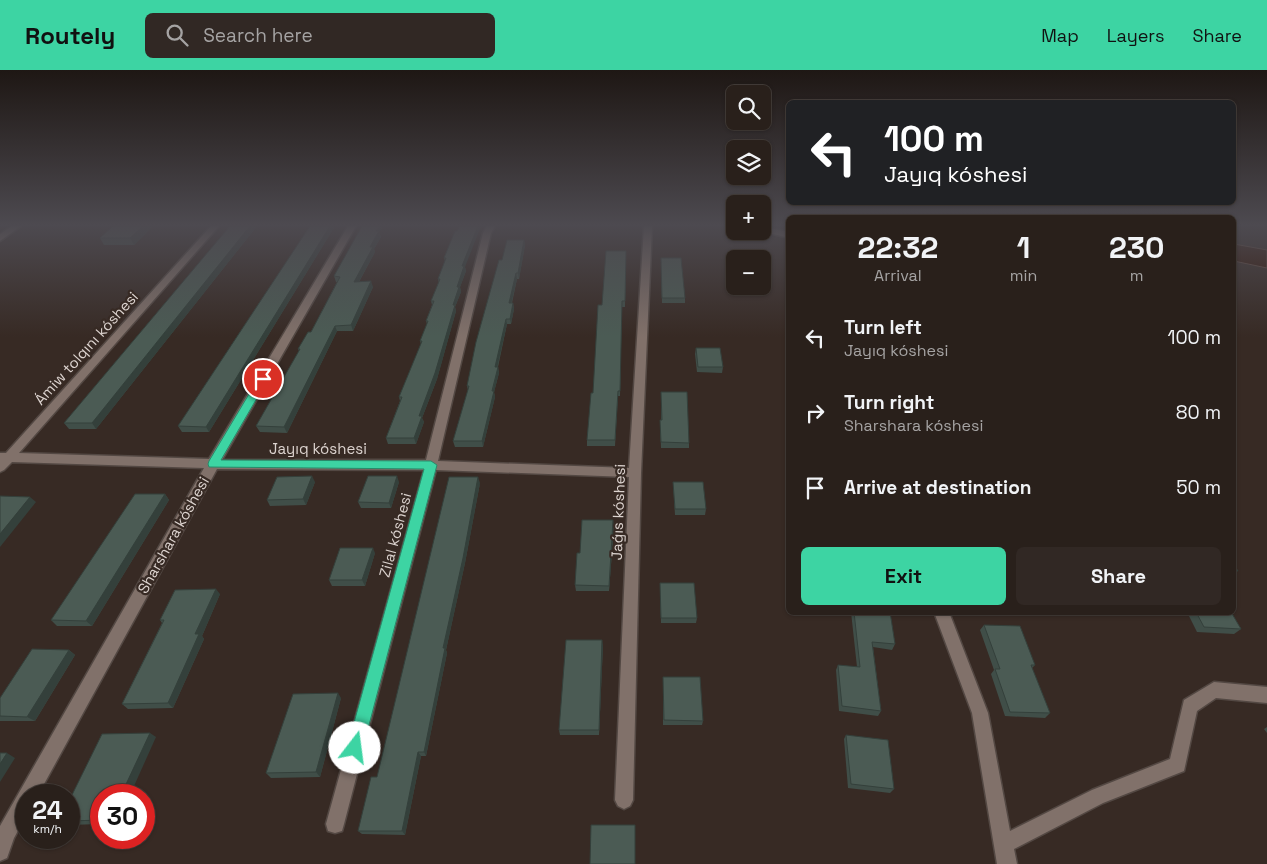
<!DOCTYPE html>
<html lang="en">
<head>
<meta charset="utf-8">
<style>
  :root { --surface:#29201b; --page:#312824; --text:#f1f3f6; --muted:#a5a3a3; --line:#453e3a; --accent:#3dd4a3 }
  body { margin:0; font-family:"Space Grotesk",sans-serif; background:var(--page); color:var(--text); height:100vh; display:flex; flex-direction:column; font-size:19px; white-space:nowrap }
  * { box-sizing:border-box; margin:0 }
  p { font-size:16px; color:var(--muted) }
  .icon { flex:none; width:28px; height:28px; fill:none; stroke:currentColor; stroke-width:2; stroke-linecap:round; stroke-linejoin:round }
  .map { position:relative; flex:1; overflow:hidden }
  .side { position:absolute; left:786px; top:145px; width:450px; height:400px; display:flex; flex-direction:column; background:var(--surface); border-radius:8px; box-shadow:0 1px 4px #0004,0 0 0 1px var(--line) }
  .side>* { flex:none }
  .hud { position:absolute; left:786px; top:30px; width:450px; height:105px; border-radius:8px; box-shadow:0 1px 4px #0004,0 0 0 1px var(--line); background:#202124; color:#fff; overflow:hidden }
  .fabs { position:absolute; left:726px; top:15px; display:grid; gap:10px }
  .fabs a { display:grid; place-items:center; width:45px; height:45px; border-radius:8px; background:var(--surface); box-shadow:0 1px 4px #0004,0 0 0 1px var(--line); font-size:25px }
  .speed { position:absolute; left:15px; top:714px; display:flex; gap:10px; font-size:25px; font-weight:700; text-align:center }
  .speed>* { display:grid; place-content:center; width:65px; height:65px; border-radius:50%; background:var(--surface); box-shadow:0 1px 4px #0004,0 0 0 1px var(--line); line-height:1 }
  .speed small { font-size:12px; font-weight:400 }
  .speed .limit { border:8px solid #d22; background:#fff; color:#111 }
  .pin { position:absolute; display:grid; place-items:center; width:42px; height:42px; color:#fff; margin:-21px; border:2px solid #fff; border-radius:50%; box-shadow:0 1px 5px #0007 }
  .me { position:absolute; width:55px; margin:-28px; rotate:15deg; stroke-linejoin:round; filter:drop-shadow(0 0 4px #0008) }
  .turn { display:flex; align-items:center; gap:18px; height:105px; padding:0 15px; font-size:22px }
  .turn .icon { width:65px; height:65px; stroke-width:2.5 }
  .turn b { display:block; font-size:35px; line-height:42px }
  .eta { display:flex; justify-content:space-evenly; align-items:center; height:85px; text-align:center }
  .eta b { font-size:30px; font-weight:600; line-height:35px }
  .primary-button { display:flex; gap:10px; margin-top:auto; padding:10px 15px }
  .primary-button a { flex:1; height:58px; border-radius:8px; background:var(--accent); color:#111; font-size:20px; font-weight:600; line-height:58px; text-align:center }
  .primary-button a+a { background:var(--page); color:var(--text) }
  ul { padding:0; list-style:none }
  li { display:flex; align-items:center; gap:15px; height:75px; padding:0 15px }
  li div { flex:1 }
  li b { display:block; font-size:19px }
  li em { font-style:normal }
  header { display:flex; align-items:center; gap:30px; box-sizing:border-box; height:70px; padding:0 25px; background:var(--accent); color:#111 }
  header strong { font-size:24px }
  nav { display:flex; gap:28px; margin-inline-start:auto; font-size:18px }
  .search { width:350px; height:45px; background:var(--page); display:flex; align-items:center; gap:12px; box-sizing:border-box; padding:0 18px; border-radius:8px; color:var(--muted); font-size:19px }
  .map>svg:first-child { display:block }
  .water { fill:#310f01; stroke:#644a3f }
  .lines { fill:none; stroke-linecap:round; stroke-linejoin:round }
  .minor-casing { stroke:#534843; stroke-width:3 }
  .minor { fill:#81716a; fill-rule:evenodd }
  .wall { fill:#404e48 }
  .shaded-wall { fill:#34403b }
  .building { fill:#4b5b54; stroke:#34403b }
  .route { fill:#3dd4a3; stroke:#288a6a }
  .labels { text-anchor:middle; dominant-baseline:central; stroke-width:4.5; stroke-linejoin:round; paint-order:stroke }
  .street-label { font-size:15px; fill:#dcd3cf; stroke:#372a24 }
</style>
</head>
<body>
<header>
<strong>Routely</strong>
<div class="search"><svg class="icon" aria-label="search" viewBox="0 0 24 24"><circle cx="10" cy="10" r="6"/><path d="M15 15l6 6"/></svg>Search here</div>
<nav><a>Map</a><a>Layers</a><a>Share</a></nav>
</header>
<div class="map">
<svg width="1267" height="794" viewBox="0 0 1267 794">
  <rect width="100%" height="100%" fill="#372a24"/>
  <polygon class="water" points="1234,174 1267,180 1267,198 1234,191"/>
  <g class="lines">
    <g class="minor-casing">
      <g id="minor">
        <polygon points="12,156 21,156 0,171 0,164"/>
        <polygon points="211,156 219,156 19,383 209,389 348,156 356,156 222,390 426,390 483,163 487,156 495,156 491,163 438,391 629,398 644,156 652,156 641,403 633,730 630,736 624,739 618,736 615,730 629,407 436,400 344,754 342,761 335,763 328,761 326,754 424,400 217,399 38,725 26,725 26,746 14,768 7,788 0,791 0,756 204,398 12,392 4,400 0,402 0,383 6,383"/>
        <polygon points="762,157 789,162 789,168 761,161 762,161"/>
        <polygon points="934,542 949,542 988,643 1010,761 1092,720 1170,689 1184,630 1214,612 1267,617 1267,633 1216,628 1197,641 1184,701 1103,733 1014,779 1017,794 997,794 972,643"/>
      </g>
    </g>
    <use href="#minor" class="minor"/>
  </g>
  <g class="wall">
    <polygon points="153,156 134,175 104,175 100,168"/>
    <polygon points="230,156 257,156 96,359 69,359 64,353"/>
    <polygon points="310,156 340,156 335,156 209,362 182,362 178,356"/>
    <polygon points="357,156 383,156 379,162 381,167 374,179 375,182 359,212 373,217 353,261 337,261 287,363 260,362 256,356 299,281 298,279 311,262 337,212 336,212 334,206 362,156"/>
    <polygon points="455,161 466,201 460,217 461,222 455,237 456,241 437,309 422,348 424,352 416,374 388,374 386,368 400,331 399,327 421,274 420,271 427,254 426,251 432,235 431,231 439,213 438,209 445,191 444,188"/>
    <polygon points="524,170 525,175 519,209 517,209 512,233 513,233 514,239 511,254 507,254 498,297 499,303 494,322 495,327 483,377 455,377 453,371 468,320 467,316 502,190"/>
    <polygon points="626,181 625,237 622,237 620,326 618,326 615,376 587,376 587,370 593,323 602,235"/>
    <polygon points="661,193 685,228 685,233 662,233"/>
    <polygon points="696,278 723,297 722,303 697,302 695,284"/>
    <polygon points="661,322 689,373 689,378 661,378 660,355 660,350 661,350"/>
    <polygon points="315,412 306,435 270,436 267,430"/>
    <polygon points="399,412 391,438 361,438 358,432"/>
    <polygon points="673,412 706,439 705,445 675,445"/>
    <polygon points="480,413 465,493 446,580 447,583 426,686 421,686 405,765 362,764 358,761"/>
    <polygon points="165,424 169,430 92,556 57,556 51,550"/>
    <polygon points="614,456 609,521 576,521 575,515"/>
    <polygon points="375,483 365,516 332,516 329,510"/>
    <polygon points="660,513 697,548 696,553 661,553"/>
    <polygon points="220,524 202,566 204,569 173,638 128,639 122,634 162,553 160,550"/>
    <polygon points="851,542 890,542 895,574 892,580 873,577 881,641 878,646 839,641 836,600 838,595 857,597"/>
    <polygon points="1187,542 1231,542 1241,559 1234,564 1197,562"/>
    <polygon points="984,555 1035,595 1032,598 1050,643 1045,648 1005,646 991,604 994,600 980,560"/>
    <polygon points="603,575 599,665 560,665 559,660"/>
    <polygon points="69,580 75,585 35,651 0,651 0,628"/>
    <polygon points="663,607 703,651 702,655 663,655"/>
    <polygon points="341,628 320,707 271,708 266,703"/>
    <polygon points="1267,657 1267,663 1264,659"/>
    <polygon points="846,665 894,719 890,723 848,718 844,669"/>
    <polygon points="156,667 101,725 101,754 69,755 69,731"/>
  </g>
  <g class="shaded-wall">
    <polygon points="143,156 153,156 134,175 130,168"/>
    <polygon points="250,156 257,156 96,359 92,353"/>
    <polygon points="330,156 340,156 335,156 209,362 206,357"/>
    <polygon points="379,156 383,156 379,162 381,167 374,179 375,182 356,217 354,212 370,177"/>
    <polygon points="478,156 481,156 465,197 466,201 460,217 461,222 455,237 456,241 437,309 422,348 424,352 416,374 414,368 419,346 453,235 462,196"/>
    <polygon points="524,170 525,175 519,209 518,203"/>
    <polygon points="516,203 517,209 510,239 509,233"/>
    <polygon points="371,211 373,217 353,261 351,255"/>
    <polygon points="513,233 514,239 511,254 510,249"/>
    <polygon points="506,249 507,254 496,303 495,297"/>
    <polygon points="335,256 337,261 287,363 284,357"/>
    <polygon points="498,297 499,303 494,322 495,327 483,377 482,371"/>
    <polygon points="312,406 315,412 306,435 303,429"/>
    <polygon points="397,406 399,412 391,438 389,433"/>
    <polygon points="478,407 480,413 465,493 446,580 447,583 426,686 424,682 443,578"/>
    <polygon points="165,424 169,430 92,556 86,551"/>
    <polygon points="30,427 36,432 0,477 0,464"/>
    <polygon points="613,450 614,456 609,521 609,516"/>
    <polygon points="373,478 375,483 365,516 362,510"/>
    <polygon points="216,519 220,524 202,566 204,569 173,638 168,633 195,564"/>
    <polygon points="602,570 603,575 599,665 599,660"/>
    <polygon points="69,580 75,585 35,651 27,647"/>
    <polygon points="338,623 341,628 320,707 316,702"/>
    <polygon points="150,663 156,667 130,725 121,725"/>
    <polygon points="418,682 421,686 405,765 402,761"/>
    <polygon points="7,683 15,688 0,712 0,694"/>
  </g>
  <g class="building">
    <polygon points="113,156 143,156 130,168 100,168"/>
    <polygon points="230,156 250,156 92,353 64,353"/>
    <polygon points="310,156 330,156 206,357 178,356"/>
    <polygon points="362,156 379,156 376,161 379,161 370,177 373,177 354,212 371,211 351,255 335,256 284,357 256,356 300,279 298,279 308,262 311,262 340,207 334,206"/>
    <polygon points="460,156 478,156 462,196 464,196 457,217 459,217 453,235 455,235 435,303 419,346 422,346 414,368 386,368 402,327 399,327 422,271 420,271 428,251 426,251 434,231 431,231 440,209 438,209 446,188 444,188 455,161 457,161"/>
    <polygon points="507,170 524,170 518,203 516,203 509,233 513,233 510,249 506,249 495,297 498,297 492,321 494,321 482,371 453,371 469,316 467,316 476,272 499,190 502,190"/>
    <polygon points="606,181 626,181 625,231 622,231 620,321 618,321 615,370 587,370 591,323 593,323 598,235 602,235"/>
    <polygon points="661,188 681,188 685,228 662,228"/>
    <polygon points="696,278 720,278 723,297 698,297"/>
    <polygon points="661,322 687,322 689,373 661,372 660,350 662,350"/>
    <polygon points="312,406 303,429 267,430 277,407"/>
    <polygon points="368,406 397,406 389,433 358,432"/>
    <polygon points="449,407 478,407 463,488 443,578 445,578 424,682 418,682 402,761 358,761 371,707 377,707"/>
    <polygon points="673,412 703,412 706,439 675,439"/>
    <polygon points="135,424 165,424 86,551 51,550"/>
    <polygon points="0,426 30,427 0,464"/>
    <polygon points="582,450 613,450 609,516 575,515 577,483 580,483"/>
    <polygon points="340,478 373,478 362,510 329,510"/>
    <polygon points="1234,495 1238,501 1234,501"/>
    <polygon points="660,513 694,513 697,548 661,548"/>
    <polygon points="216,519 195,564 199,564 168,633 122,634 164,550 160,550 175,520"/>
    <polygon points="854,542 890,542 895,574 872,572 881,641 842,636 838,595 860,597"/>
    <polygon points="1196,542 1231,542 1241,559 1204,557"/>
    <polygon points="984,555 1020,556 1035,595 1031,595 1050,643 1010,642 995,599 1000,599"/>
    <polygon points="566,570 602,570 599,660 559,660"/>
    <polygon points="32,579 69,580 27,647 0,646 0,628"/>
    <polygon points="663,607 700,607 703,651 664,650"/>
    <polygon points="338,623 316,702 266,703 293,624"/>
    <polygon points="150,663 121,725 101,725 101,750 69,751 69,731 102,664"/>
    <polygon points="846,665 888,670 894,719 851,714"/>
    <polygon points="0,683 7,683 0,694"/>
    <polygon points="591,755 635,755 635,794 590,794"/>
  </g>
  <linearGradient id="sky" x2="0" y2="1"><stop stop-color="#1e1714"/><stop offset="0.58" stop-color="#4d4a50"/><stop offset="1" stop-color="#4d4a50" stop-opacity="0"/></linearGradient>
  <rect width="1267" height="267" fill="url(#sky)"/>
  <polygon class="route" points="263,305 268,309 221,390 431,391 437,395 363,678 361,684 355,686 350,684 347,678 424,399 209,397 208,394 209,391 258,309"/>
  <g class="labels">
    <g class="street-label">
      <text transform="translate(86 278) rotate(-48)">Ámiw tolqını kóshesi</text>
      <text x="318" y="378">Jayıq kóshesi</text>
      <text transform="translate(618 442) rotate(-88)">Jaǵıs kóshesi</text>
      <text transform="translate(173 465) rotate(-61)">Sharshara kóshesi</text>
      <text transform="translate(395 465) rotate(-75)">Zilal kóshesi</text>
    </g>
  </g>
</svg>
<div class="fabs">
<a><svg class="icon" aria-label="search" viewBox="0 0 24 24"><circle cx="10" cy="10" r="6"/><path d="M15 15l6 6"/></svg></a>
<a><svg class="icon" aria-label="layers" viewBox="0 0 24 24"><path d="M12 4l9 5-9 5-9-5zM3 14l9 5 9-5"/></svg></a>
<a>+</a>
<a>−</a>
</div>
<div class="speed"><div>24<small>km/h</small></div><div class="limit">30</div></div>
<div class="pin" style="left:263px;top:309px;background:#d93025"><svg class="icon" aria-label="arrive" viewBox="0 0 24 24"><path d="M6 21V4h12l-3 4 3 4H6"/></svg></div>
<svg class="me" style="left:355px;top:678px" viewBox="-20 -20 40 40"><circle r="19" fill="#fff"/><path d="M0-13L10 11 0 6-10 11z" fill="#3dd4a3"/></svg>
<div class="hud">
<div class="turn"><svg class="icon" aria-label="left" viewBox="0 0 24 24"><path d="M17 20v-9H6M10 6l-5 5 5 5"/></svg><div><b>100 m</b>Jayıq kóshesi</div></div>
</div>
<section class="side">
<div class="eta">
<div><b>22:32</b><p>Arrival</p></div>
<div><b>1</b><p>min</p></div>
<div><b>230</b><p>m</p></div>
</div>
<ul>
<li><svg class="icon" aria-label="left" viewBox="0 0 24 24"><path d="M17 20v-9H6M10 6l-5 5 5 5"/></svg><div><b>Turn left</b><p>Jayıq kóshesi</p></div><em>100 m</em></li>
<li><svg class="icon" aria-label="right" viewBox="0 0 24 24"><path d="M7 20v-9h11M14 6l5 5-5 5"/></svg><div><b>Turn right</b><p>Sharshara kóshesi</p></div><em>80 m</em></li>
<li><svg class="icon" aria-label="arrive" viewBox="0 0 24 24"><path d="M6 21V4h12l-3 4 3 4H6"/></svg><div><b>Arrive at destination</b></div><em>50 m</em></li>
</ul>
<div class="primary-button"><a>Exit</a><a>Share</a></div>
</section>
</div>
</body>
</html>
